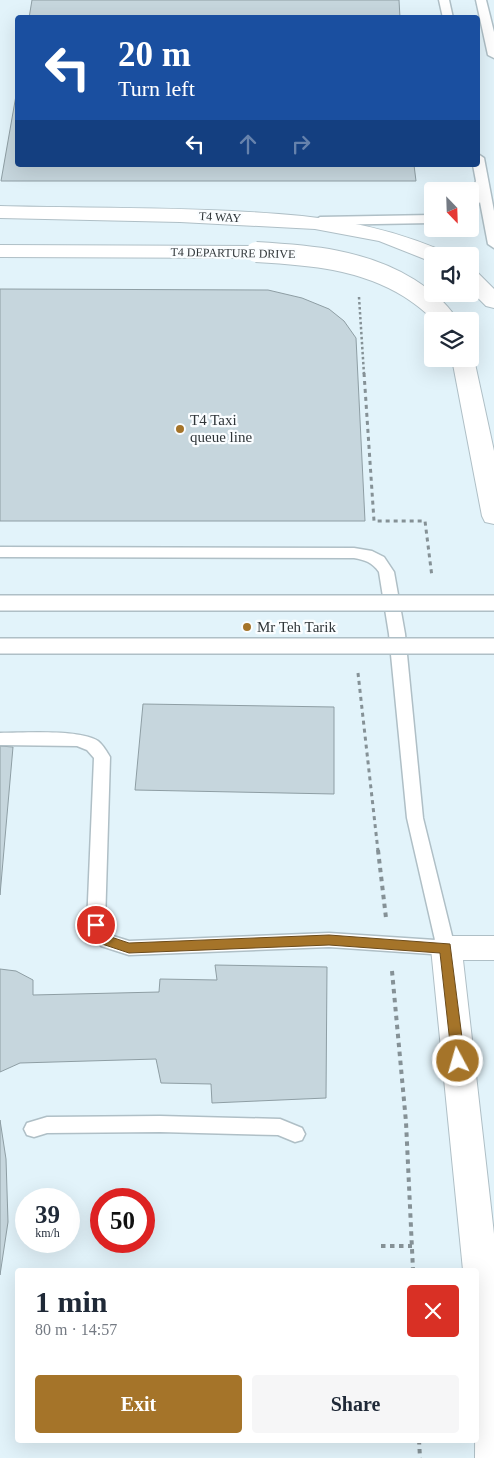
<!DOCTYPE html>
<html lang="en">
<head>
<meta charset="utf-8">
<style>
  :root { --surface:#fff; --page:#f6f6f7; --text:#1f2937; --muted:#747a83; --accent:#a57429 }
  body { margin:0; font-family:"Times New Roman",serif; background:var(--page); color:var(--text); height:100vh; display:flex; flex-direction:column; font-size:19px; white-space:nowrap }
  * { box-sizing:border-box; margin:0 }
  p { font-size:16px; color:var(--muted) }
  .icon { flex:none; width:28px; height:28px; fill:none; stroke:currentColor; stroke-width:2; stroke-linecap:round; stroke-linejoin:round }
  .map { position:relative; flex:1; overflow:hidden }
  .drawer { position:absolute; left:15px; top:1268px; width:464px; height:175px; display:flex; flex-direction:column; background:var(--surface); border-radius:5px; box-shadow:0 5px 20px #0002 }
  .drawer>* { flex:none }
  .banner { position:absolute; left:15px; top:15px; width:465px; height:152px; border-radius:5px; box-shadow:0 5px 20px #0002; background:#1a4fa0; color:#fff; overflow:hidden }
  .needle { width:32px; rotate:157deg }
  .tools { position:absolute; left:424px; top:182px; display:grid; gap:10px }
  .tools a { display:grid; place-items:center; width:55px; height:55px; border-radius:5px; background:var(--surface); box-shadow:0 5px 20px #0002; font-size:25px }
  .speed { position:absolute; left:15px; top:1188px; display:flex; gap:10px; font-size:25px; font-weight:700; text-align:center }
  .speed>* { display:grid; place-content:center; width:65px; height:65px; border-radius:50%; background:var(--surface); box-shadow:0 5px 20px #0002; line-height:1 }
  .speed small { font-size:12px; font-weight:400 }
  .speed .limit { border:8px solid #d22; background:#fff; color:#111 }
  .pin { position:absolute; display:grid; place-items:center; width:42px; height:42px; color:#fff; margin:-21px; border:2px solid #fff; border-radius:50%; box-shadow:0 1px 5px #0007 }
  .me { position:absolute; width:55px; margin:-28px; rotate:354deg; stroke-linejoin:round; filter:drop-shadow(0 0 4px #0008) }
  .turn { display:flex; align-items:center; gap:18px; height:105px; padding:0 20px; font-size:22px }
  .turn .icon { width:65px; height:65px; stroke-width:2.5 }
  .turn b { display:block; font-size:35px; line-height:42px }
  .lanes { display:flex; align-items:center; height:48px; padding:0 20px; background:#0003; justify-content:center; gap:25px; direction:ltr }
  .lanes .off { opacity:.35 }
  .round { display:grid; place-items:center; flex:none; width:52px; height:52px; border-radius:5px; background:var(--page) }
  .head { display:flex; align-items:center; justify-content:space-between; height:85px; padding:0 20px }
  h1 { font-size:30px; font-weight:800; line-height:38px }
  .primary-button { display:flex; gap:10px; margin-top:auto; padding:10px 20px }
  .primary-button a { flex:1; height:58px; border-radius:5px; background:var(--accent); color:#fff; font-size:20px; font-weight:800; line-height:58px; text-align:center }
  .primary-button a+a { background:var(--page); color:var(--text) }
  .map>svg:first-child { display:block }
  .building { fill:#c6d6dd; stroke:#8e9ea4 }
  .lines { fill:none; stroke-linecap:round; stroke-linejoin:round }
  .service-casing { stroke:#afbfc6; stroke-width:3 }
  .secondary-casing { stroke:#afbfc6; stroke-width:2 }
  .path-far2 { stroke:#859196; stroke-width:2.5; stroke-dasharray:2.5 2.5; stroke-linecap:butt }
  .path-far1 { stroke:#859196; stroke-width:3; stroke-dasharray:4 4; stroke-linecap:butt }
  .path { stroke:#859196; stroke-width:4; stroke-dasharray:4.5 4.5; stroke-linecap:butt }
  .service { fill:#fff; fill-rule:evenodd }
  .secondary { fill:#fff; fill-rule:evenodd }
  .service-bridge-casing { stroke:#afbfc6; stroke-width:18; stroke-linecap:butt }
  .secondary-bridge-casing { stroke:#afbfc6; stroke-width:22; stroke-linecap:butt }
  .service-bridge { stroke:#fff; stroke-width:15 }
  .secondary-bridge { stroke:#fff; stroke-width:20 }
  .route { fill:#a57429; stroke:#6b4b1b }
  .poi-dot { fill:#a57429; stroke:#fafdff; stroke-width:2 }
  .labels { text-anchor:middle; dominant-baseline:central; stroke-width:4.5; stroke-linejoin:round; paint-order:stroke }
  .far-street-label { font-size:12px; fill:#2f3538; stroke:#fafdff }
  .poi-label { font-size:15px; fill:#2f3538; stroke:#fafdff; text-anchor:start }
</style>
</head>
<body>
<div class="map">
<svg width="494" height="1458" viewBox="0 0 494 1458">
  <rect width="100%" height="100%" fill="#e2f3fa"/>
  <g class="building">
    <polygon points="32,0 399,0 400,18 29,18"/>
    <polygon points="18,84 18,165 414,165 416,181 1,181"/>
    <polygon points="0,289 268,290 302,298 329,309 344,321 356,338 365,521 0,521"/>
    <polygon points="143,704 334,707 334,794 135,790"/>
    <polygon points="0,746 13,747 0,895"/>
    <polygon points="215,965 327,967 326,1098 212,1103 211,1084 161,1083 156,1059 20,1063 0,1072 0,969 16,971 33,980 33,995 159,992 160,979 217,980"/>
    <polygon points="0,1120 6,1159 8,1222 0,1275"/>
  </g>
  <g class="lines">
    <g class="service-casing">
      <g id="service">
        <polygon points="439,0 449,0 453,18 443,18"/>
        <polygon points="476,0 486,0 494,32 494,58 488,55"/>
        <polygon points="478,154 484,158 494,211 494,248 488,244 480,202 474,210 470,211 470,199 476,181 473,165 478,165"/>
        <polygon points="432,215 432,223 320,225 314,221 320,217"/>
        <path d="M0,547L354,548L372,551L384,557L394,572L405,634L423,818L455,948L452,953L446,955L329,947L129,955L101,946L87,925L94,758L87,750L77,746L0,745V733C24,733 79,729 98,741C103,745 107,752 110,757L105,924L113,936L129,941L329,933L435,940L407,818L389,634L379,572C372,562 365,560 354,558L0,557Z"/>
        <polygon points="160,1116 280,1119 302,1128 305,1134 302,1140 295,1142 278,1135 160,1132 47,1133 34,1137 27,1135 24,1129 27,1123 47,1117"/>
      </g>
    </g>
    <g class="secondary-casing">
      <g id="secondary">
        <path d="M0,206C77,208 154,207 232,211C308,215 371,220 443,251L446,256H432V262L379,241L315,229L180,222L0,218Z"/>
        <polygon points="0,245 256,246 264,247 267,252 264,257 256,258 0,257"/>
        <polygon points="470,272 478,273 494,289 494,308 486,306 470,290"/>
        <polygon points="470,354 474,359 494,451 494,524 485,522 482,516 452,359 470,359"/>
        <polygon points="446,936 494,936 494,960 463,960 494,1234 494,1458 475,1458 476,1270 463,1270 431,948 435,939"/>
      </g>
    </g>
    <polyline class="path-far2" points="359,297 364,374"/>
    <g class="path-far1">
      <polyline points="364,373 374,521 425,521 432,577"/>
      <polyline points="358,673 378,851"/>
    </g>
    <g class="path">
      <polyline points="378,850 386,918"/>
      <polyline points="392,971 406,1122 413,1270"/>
      <polyline points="381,1246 412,1246"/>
      <polyline points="419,1440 420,1458"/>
    </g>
    <use href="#service" class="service"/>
    <use href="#secondary" class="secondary"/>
    <g class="service-bridge-casing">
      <g id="service-bridge">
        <polyline points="0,603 494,603"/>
        <polyline points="0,646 494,646"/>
      </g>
    </g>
    <g class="secondary-bridge-casing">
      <path id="secondary-bridge" d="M256,252C309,255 362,259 409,288C423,297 437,307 446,321"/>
    </g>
    <use href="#service-bridge" class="service-bridge"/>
    <use href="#secondary-bridge" class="secondary-bridge"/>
  </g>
  <polygon class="route" points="96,920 101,921 111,937 129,943 329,935 450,944 465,1061 463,1065 458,1066 454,1065 452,1061 440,953 329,945 129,953 102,944 90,925 92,921"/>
  <g class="poi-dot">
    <circle cx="180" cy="429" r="5"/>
    <circle cx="247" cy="627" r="5"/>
  </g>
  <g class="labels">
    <g class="far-street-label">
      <text transform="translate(220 217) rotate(3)">T4 WAY</text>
      <text transform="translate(233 253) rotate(1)">T4 DEPARTURE DRIVE</text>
    </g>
    <g class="poi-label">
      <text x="190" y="420">T4 Taxi<tspan x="190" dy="17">queue line</tspan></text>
      <text x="257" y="627">Mr Teh Tarik</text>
    </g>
  </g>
</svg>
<div class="tools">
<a><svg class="needle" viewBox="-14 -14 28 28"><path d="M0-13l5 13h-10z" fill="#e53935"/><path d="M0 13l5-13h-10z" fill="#747a83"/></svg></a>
<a><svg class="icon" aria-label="sound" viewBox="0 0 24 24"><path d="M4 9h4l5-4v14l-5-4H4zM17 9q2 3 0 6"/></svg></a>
<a><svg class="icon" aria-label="layers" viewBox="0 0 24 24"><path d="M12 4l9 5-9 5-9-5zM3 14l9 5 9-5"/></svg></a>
</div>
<div class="speed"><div>39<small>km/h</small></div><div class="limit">50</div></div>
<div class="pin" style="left:96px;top:925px;background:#d93025"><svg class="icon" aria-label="arrive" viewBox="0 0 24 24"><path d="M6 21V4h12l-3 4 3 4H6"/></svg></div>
<svg class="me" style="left:458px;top:1061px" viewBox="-20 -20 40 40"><circle r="17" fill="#a57429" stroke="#fff" stroke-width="3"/><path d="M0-11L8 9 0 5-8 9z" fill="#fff"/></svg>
<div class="banner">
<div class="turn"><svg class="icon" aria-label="left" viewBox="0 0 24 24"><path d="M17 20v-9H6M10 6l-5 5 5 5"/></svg><div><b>20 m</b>Turn left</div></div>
<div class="lanes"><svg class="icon" aria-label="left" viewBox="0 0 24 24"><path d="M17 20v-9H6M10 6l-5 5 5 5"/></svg><svg class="icon off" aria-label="ahead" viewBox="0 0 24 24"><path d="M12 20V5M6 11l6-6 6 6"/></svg><svg class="icon off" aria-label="right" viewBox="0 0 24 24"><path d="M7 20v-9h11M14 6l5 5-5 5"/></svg></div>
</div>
<section class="drawer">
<div class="head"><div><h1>1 min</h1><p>80 m · 14:57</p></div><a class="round" style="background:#d93025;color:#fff"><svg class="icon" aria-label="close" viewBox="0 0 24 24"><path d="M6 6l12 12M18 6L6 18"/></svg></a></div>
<div class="primary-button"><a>Exit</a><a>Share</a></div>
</section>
</div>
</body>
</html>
